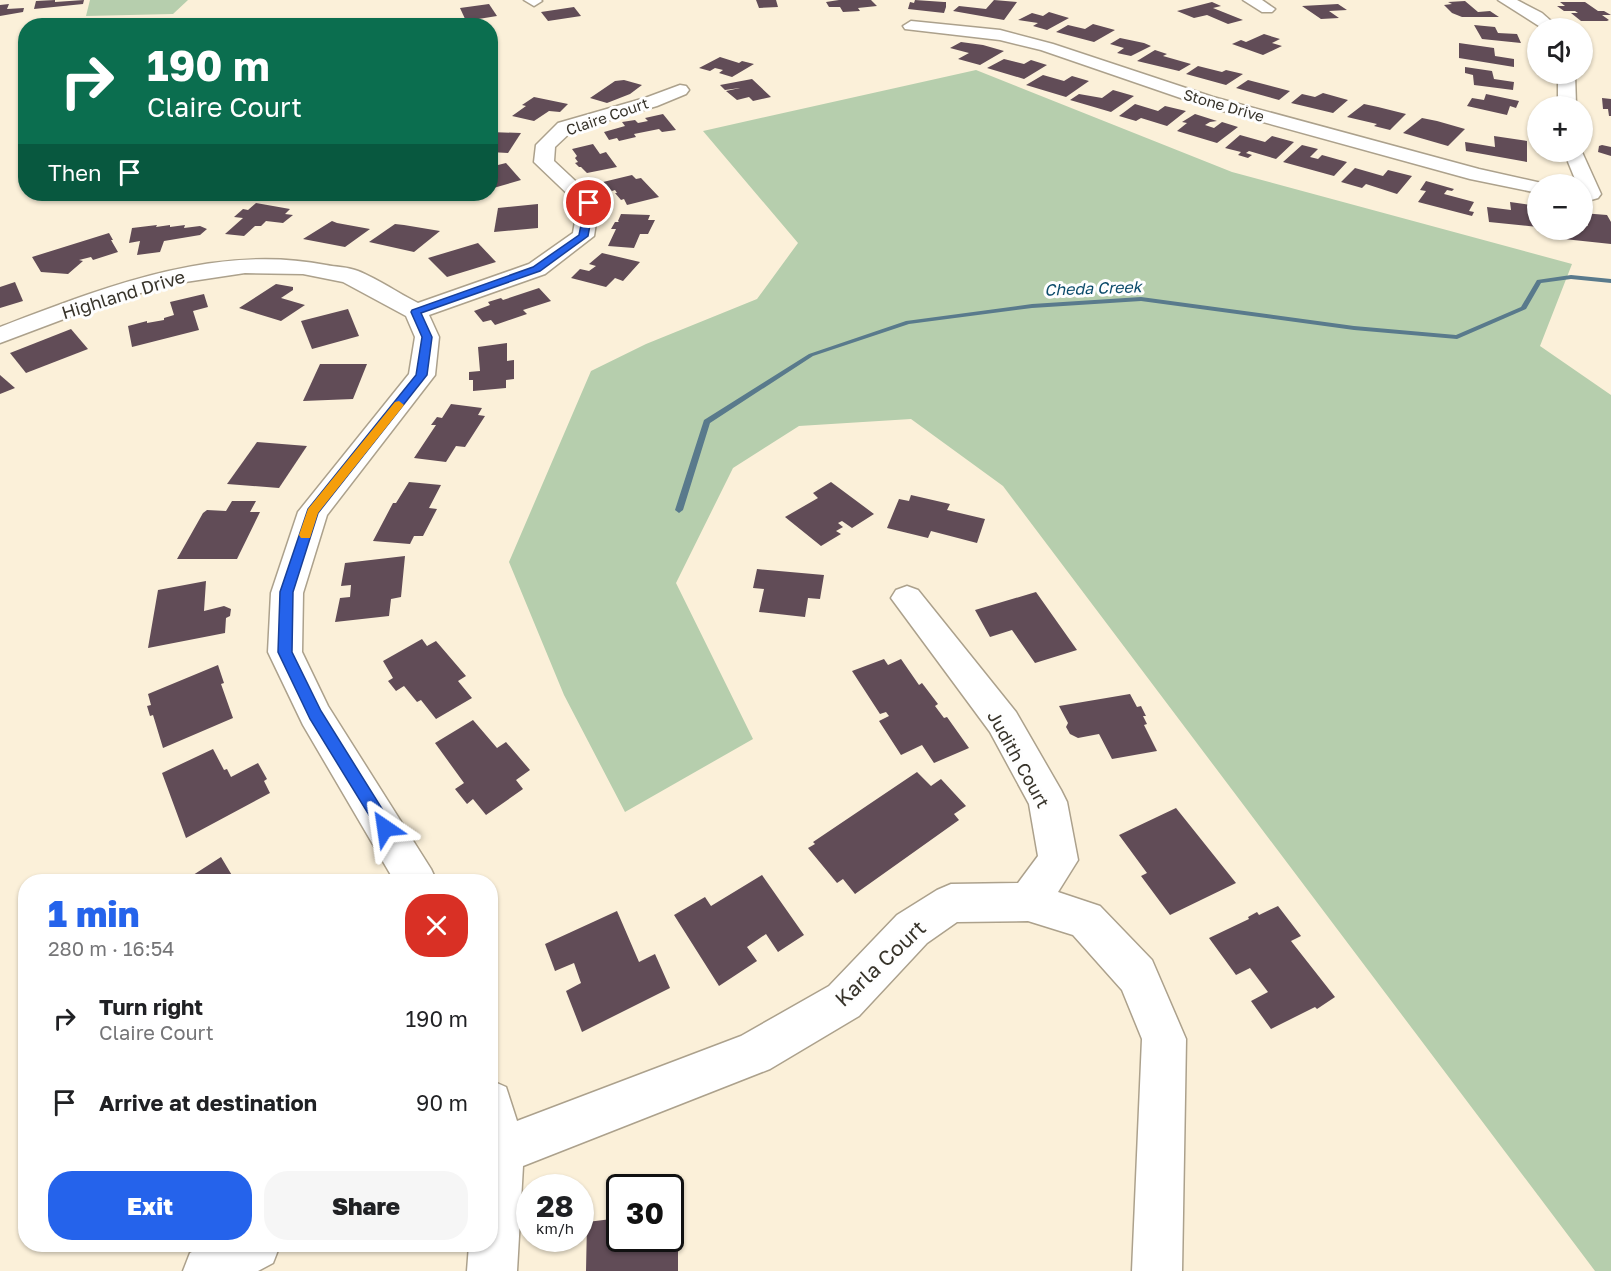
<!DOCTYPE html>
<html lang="en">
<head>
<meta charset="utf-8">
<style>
  :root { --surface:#fff; --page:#f6f6f6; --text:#202124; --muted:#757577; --accent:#2563eb }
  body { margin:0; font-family:"Golos Text",sans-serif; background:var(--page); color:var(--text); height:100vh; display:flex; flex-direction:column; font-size:22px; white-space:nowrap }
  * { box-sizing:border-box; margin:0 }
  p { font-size:20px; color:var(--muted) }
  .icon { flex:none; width:33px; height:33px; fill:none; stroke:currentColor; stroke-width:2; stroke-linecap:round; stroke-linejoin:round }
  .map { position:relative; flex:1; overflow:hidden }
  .side { position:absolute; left:18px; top:874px; width:480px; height:378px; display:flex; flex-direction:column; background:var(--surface); border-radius:24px; box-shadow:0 2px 4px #0004 }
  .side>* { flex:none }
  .guide { position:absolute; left:18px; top:18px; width:480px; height:183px; border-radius:24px; box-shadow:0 2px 4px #0004; background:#0b6e4f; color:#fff; overflow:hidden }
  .tools { position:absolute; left:1527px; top:18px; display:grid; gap:12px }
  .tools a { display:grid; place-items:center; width:66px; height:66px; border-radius:50%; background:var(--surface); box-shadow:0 2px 4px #0004; font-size:30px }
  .speed { position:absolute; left:516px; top:1174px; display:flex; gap:12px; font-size:30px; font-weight:700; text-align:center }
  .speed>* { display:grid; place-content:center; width:78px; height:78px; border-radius:50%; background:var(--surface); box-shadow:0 2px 4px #0004; line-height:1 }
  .speed small { font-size:15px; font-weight:400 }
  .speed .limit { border:3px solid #111; border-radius:9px; background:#fff; color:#111 }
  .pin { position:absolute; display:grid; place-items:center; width:51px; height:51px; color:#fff; margin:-26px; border:3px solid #fff; border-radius:50%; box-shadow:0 2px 6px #0007 }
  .me { position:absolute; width:66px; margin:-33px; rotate:328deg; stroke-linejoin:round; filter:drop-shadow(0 0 4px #0008) }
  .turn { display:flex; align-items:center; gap:21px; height:126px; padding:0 30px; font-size:27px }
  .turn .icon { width:78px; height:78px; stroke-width:2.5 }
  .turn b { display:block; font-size:42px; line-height:51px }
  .then { display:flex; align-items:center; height:57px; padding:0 30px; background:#0003; gap:12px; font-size:22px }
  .round { display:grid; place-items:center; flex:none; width:63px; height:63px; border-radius:24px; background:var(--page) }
  .overview { display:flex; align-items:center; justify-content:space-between; height:102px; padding:0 30px }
  h1 { font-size:36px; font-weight:800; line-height:45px; color:var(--accent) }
  .button { display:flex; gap:12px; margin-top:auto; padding:12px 30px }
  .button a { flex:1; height:69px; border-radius:24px; background:var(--accent); color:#fff; font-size:24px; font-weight:800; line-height:69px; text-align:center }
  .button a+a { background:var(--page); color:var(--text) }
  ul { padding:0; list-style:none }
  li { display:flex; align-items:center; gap:18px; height:84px; padding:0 30px }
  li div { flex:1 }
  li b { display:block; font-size:22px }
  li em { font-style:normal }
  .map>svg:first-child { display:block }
  .green { fill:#b6cead }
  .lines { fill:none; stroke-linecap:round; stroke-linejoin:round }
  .stream { fill:#597a8c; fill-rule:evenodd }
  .building { fill:#614c57 }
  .minor-casing { stroke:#aca18c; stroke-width:3 }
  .minor { fill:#fff; fill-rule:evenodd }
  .route { fill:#2563eb; stroke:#184099; stroke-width:1.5 }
  .slow { fill:#f59e0b }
  .labels { text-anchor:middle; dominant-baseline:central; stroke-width:6; stroke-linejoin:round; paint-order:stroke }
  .far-street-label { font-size:15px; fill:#37332a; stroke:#fefefe }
  .far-water-label { font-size:16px; font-style:italic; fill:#0b4b6a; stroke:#fefefe }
  .street-label { font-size:18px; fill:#37332a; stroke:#fefefe }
  .near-street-label { font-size:21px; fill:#37332a; stroke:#fefefe }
</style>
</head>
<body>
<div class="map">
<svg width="1611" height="1271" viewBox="0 0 1611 1271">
  <rect width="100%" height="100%" fill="#fbf0d9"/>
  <g class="green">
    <polygon points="90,0 188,0 173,14 86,16"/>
    <polygon points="976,70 1232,172 1572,264 1540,346 1611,395 1611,1271 1595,1271 1003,486 911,419 799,426 733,468 676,583 753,739 625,812 564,695 509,562 591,371 646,344 757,299 798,243 703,131"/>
  </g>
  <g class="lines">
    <polygon class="stream" points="1571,275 1611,279 1611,283 1571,279 1541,283 1526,309 1457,339 1354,330 1141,301 1032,308 909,324 813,356 710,423 683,510 679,513 675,510 704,420 809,354 906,321 1032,304 1141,297 1354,326 1456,335 1521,307 1537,280"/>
  </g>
  <g class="building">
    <polygon points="55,0 55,2 84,0 83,4 34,9 36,1"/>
    <polygon points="756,0 776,0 778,7 759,8"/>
    <polygon points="839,0 871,0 877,6 858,8 860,11 843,12 840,7 829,7 826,2"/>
    <polygon points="915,0 944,2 946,2 946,7 944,13 908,9 910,2 914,3"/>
    <polygon points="994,0 1017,2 1004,20 953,11 959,6 986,9"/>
    <polygon points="1465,1 1478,12 1490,11 1499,17 1462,17 1452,13 1444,5 1452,4 1448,2"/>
    <polygon points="1212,2 1221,6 1213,8 1243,20 1228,24 1207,15 1194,18 1177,11"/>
    <polygon points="1560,2 1585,2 1598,11 1604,11 1611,15 1602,15 1609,20 1607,21 1581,21 1571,13 1578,13 1575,11 1564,11 1557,6 1565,6"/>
    <polygon points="9,4 7,9 24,8 23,12 0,16 0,5"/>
    <polygon points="489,4 497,16 466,21 460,8"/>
    <polygon points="1338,4 1347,10 1329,11 1339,18 1321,19 1302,6"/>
    <polygon points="574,7 581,16 548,21 541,12"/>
    <polygon points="1049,12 1069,18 1047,30 1033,26 1038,23 1018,20 1032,13 1043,16"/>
    <polygon points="1093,24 1115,30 1094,42 1056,32 1068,25 1085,29"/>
    <polygon points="1474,25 1495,27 1498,33 1517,34 1521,43 1482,39"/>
    <polygon points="1264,34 1280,39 1272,43 1282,46 1263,55 1232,44 1241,40 1246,42"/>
    <polygon points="1120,38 1144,43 1151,46 1131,56 1117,53 1124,48 1110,44"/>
    <polygon points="961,42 983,45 1004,51 980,65 958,59 969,53 950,48"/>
    <polygon points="1459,43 1494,48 1495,56 1514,59 1514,67 1459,58"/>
    <polygon points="1155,50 1167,54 1163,56 1191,64 1179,71 1137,61"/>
    <polygon points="720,57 739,63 742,61 754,64 732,77 719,73 723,70 715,68 710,71 699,68"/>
    <polygon points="1004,59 1024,64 1031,60 1047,65 1024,79 987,68"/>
    <polygon points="1198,66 1222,72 1226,70 1243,74 1226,85 1186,74"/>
    <polygon points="1465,67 1492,71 1494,79 1514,82 1513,90 1474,85 1473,75 1465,73"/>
    <polygon points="1043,75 1064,81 1072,76 1089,81 1066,97 1026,85"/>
    <polygon points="752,79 771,97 753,101 749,97 737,100 726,91 740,88 725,90 720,85"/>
    <polygon points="624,80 642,85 630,94 607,103 590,98 615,81"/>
    <polygon points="1248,80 1290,91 1279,100 1236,88"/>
    <polygon points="1113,90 1134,96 1111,112 1070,100 1079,94 1102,98"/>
    <polygon points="1323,93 1348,100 1333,113 1291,103 1302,94 1315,97"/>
    <polygon points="1486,94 1519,101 1516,108 1510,106 1507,115 1467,106 1472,98 1484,100"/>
    <polygon points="534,97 568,104 560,112 549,111 534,121 512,116 526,106 522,105"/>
    <polygon points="1602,98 1611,99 1611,116 1609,116 1608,109 1603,109"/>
    <polygon points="1135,104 1158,111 1165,106 1186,111 1167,126 1141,118 1136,121 1119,116"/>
    <polygon points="1364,104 1378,107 1406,114 1390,130 1374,126 1377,124 1347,117"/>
    <polygon points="663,114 676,130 662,132 659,129 634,134 636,137 619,141 617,138 609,140 604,132 625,126 622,122 635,120 638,123 648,121 645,118"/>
    <polygon points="1195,114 1217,121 1210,122 1205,125 1214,128 1222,122 1238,127 1217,143 1177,131 1187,123 1182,122"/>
    <polygon points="1422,118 1437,121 1465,129 1448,146 1403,133"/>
    <polygon points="490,132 521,133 508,153 490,152"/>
    <polygon points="1240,135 1265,142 1272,136 1294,142 1276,159 1249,151 1246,153 1252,155 1248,158 1238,155 1241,152 1225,148"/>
    <polygon points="1494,136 1527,141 1527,162 1466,151 1465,142 1495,147"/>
    <polygon points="593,144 600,154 606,152 617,167 587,173 581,167 579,167 575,163 578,162 575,158 577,156 572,149"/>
    <polygon points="1302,145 1318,149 1310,157 1318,159 1322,155 1347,162 1334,176 1283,162"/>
    <polygon points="1602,145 1611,147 1611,156 1598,152 1599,146"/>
    <polygon points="506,163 521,180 490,189 490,167"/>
    <polygon points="1355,168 1383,176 1388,170 1412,176 1397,194 1366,184 1362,188 1341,182"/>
    <polygon points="632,175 636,179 641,178 659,197 627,205 624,199 621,200 615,193 617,193 615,190 612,191 603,182"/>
    <polygon points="1426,181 1454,189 1452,191 1447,190 1444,194 1474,202 1469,211 1474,212 1472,216 1418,202 1426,191 1420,190"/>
    <polygon points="1510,202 1538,206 1538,227 1489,222 1487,207 1511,210"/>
    <polygon points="256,203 290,209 285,214 293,215 283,223 266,221 261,226 255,226 244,236 225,234 243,218 234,217 243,209 248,210"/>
    <polygon points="538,204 538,228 494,232 498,208"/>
    <polygon points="1582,213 1607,215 1611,222 1611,244 1564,239 1559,230 1582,230 1582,225 1588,226"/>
    <polygon points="621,214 650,215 648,220 655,220 648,234 640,234 634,248 608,246 616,229 611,229 615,222 619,222 618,221"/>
    <polygon points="332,221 337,223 370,229 345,247 303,239"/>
    <polygon points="395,224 404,225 440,231 414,252 369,242"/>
    <polygon points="157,225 156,227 170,225 170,227 185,225 184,228 200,226 207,229 200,235 164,241 160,252 137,255 140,241 129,243 132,228"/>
    <polygon points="109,233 113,240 111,240 118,252 93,260 91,257 79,260 83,261 68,274 41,272 32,257"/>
    <polygon points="478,243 496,262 447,277 428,258"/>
    <polygon points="602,253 640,262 623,281 615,278 606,287 571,278 580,269 589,271 596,266 589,264"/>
    <polygon points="15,282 23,301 0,308 0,287"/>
    <polygon points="276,284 293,287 293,290 281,298 305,305 281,321 239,308"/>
    <polygon points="539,288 551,301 523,310 527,314 495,325 491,320 483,322 474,311 490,305 488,302 501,298 503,300"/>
    <polygon points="204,294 208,307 193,311 199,330 132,347 128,326 147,321 147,323 164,320 164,318 174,315 170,302"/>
    <polygon points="348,309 359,336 312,349 301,321"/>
    <polygon points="71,329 88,349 26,373 10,353"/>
    <polygon points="507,343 507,361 514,360 514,379 506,380 506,388 473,391 473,380 469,380 469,372 480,371 478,347"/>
    <polygon points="320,364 367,364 353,399 303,401"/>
    <polygon points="0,375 15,388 0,394"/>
    <polygon points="451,404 482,408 478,415 485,416 465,447 456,446 446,462 414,458 436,425 431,425 437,417 442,418"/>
    <polygon points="257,442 307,446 279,488 227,484"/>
    <polygon points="409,482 441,485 429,508 437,509 423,536 414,536 410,544 373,541 393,503 396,503"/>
    <polygon points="831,482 874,514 852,528 842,521 838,523 843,527 836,531 841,534 821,546 785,517 818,498 813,493"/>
    <polygon points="911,495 950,504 947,510 985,519 977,543 931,531 928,538 887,528 899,499 909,501"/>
    <polygon points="232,501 256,501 250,512 260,512 237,559 177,559 203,513 207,510 226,511"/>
    <polygon points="405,556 401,597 391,599 389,616 335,622 340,598 350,597 351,585 341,586 345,563"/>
    <polygon points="757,569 824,575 820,599 808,598 805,617 759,612 764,589 753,588"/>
    <polygon points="206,581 204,611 224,606 231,609 230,616 226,618 225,633 148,648 158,590"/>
    <polygon points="1036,592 1077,650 1035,663 1012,630 990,637 975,610"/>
    <polygon points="422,639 427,646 436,641 466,676 458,681 472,698 436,719 421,700 417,702 404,686 396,691 388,681 393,678 383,661"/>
    <polygon points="884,659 888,665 901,659 919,685 922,683 938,704 935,706 944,718 947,717 969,748 934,763 922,745 901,755 879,721 889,716 886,712 880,714 852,671"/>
    <polygon points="218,665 224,683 221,684 233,718 163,748 153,715 150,716 147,706 151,705 148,694"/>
    <polygon points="1130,694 1137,707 1141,706 1146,716 1143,716 1147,724 1144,725 1157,751 1112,759 1099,734 1078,738 1070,734 1066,727 1068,723 1059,706"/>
    <polygon points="473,720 497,748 506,742 530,770 516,780 523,789 486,815 473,799 467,804 455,789 464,783 435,743"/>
    <polygon points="213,749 224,770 227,769 231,777 258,763 267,779 264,781 270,793 186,838 162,773"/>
    <polygon points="917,772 931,786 941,779 966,806 954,814 959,820 855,894 843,879 837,883 808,848 815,844 813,842"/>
    <polygon points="1176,808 1236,883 1170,915 1141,876 1147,873 1119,835"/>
    <polygon points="221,857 236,882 178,882 190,877"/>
    <polygon points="762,875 804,935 778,952 766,934 747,947 757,961 719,986 674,915 705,897 711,906"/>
    <polygon points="1278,906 1301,936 1291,941 1335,997 1317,1009 1315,1007 1271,1029 1251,1001 1268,992 1250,968 1236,975 1209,938 1249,919 1248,917 1257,912 1259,915"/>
    <polygon points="617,911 639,962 655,954 670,988 582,1032 566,991 581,983 574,963 555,971 545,944"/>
    <polygon points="678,1210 678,1271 586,1271 587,1222 620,1218 620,1239 670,1239 670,1211"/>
  </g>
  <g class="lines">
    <g class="minor-casing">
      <g id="minor">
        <polygon points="524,0 541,0 542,1 534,6"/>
        <polygon points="1243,0 1262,0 1275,9 1272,12 1262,12"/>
        <polygon points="1498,0 1517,0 1542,13 1559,28 1542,28"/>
        <polygon points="911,21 1000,30 1053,44 1213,97 1479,169 1546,184 1538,184 1538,193 1470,179 1201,105 1041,50 1000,40 905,29 903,26"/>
        <polygon points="1558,74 1575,74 1576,106 1558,106"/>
        <path d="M680,85L686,86L689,90L686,94L657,106L572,131L555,147L554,161L599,203L594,236L545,274L429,315L439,337L435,375L327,515L303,593L302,652L328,706L431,869L437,882H395L303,725L268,652L271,593L298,512L409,374L415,337L406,316L343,282L303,274L245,273L172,284L109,302L0,343V327C103,288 214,243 326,265C336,267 348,267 358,271C378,279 398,293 418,303L529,264L573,233L578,204L534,162L536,145L558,123L645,98Z"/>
        <polygon points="1564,152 1582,152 1601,194 1598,198 1591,200 1584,198 1582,184 1577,184"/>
        <polygon points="907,586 918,590 1016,712 1061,790 1067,802 1078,860 1058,892 1100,906 1152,960 1186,1039 1182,1271 1132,1271 1142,1039 1122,990 1073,935 1028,921 957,922 927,943 859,1016 770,1069 523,1166 517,1271 467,1271 469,1245 490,1245 490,1080 506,1087 517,1121 741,1036 829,986 897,915 937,890 951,884 1018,883 1038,856 1029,804 990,732 891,598 896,590"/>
        <polygon points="205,1245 280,1245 273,1263 258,1271 183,1271 190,1253"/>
      </g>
    </g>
    <use href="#minor" class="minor"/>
  </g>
  <polygon class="route" points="586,201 594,203 588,236 540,271 421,313 432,337 427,375 318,513 293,592 292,652 321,711 391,823 393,828 391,833 385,835 380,833 310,719 278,652 280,592 308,509 416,375 422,337 411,312 412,310 533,267 579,235"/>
  <polygon class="slow" points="399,401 404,405 318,513 310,538 301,538 299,535 308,509 395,402"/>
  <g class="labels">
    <g class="far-street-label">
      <text transform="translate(1224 105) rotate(16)">Stone Drive</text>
      <text transform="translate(607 116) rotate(-19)">Claire Court</text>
    </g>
    <g class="far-water-label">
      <text transform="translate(1093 288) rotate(-2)">Cheda Creek</text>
    </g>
    <g class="street-label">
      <text transform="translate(123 294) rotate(-17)">Highland Drive</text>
      <text transform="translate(1019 759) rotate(61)">Judith Court</text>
    </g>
    <g class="near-street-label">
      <text transform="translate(880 963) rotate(-43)">Karla Court</text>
    </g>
  </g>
</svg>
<div class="tools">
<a><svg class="icon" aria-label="sound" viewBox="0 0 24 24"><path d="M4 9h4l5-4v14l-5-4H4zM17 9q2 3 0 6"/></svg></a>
<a>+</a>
<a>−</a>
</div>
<div class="speed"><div>28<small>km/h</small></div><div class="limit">30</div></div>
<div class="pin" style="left:589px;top:203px;background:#d93025"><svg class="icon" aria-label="arrive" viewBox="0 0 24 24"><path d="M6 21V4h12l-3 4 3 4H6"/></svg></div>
<svg class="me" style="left:385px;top:828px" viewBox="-20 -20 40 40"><path d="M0-17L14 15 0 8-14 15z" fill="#2563eb" stroke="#fff" stroke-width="4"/></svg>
<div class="guide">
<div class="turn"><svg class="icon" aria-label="right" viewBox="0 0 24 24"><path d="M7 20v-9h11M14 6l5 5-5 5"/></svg><div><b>190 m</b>Claire Court</div></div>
<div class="then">Then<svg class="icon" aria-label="arrive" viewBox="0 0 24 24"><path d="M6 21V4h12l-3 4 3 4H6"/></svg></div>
</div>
<section class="side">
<div class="overview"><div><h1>1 min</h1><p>280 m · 16:54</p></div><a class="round" style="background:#d93025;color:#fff"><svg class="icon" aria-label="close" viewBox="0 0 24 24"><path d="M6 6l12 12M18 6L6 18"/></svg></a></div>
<ul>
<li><svg class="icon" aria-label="right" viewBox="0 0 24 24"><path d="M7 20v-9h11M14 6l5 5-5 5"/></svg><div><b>Turn right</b><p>Claire Court</p></div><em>190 m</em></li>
<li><svg class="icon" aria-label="arrive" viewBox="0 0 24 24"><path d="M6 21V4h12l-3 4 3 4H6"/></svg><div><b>Arrive at destination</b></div><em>90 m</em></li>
</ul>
<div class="button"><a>Exit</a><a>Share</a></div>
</section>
</div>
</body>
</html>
